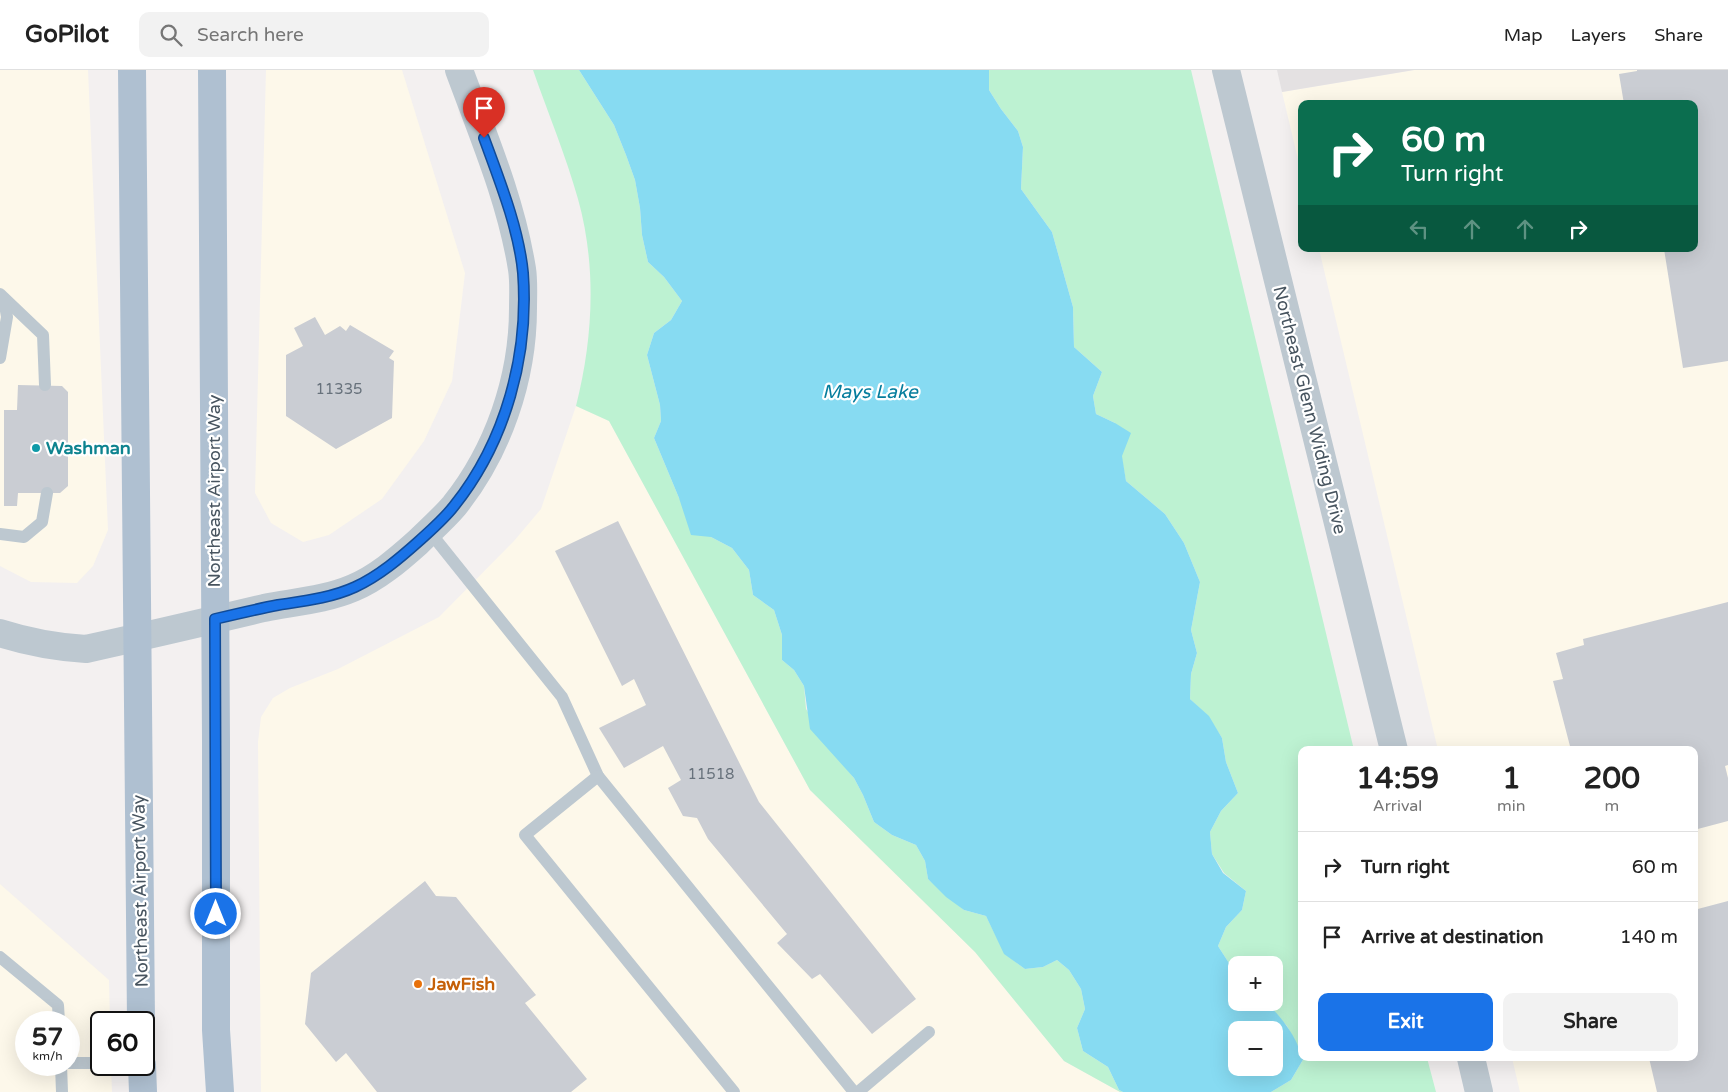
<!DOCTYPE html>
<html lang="en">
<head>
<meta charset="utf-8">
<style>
  :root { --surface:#fff; --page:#f2f2f2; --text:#222; --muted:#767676; --line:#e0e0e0; --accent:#1a73e8 }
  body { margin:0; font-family:"Varela Round",sans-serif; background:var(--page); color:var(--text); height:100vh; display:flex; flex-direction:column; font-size:19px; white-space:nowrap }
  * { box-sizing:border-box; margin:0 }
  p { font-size:16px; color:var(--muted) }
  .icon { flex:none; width:28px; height:28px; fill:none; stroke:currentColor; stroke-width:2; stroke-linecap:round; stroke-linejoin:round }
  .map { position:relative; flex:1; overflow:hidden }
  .panel { position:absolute; left:1298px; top:676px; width:400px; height:315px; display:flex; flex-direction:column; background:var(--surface); border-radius:10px; box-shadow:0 5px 20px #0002 }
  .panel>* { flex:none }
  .top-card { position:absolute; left:1298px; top:30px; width:400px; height:152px; border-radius:10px; box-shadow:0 5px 20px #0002; background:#0b6e4f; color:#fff; overflow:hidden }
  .buttons { position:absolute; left:1228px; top:886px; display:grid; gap:10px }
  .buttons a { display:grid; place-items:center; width:55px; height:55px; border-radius:10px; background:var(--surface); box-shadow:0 5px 20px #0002; font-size:25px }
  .speed { position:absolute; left:15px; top:941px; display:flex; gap:10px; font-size:25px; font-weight:700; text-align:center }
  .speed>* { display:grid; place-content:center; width:65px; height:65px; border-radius:50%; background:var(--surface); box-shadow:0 5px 20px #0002; line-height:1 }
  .speed small { font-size:12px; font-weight:400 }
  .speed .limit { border:2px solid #111; border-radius:8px; background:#fff; color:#111 }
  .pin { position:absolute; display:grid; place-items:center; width:42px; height:42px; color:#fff; margin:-51px -21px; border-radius:50% 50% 50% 0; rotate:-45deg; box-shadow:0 0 5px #0007 }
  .pin .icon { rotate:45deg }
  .me { position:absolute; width:55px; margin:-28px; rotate:0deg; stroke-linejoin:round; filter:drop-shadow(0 0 4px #0008) }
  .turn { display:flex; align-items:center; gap:18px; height:105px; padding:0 20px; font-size:22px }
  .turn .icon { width:65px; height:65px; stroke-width:2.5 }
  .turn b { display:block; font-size:35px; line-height:42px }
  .lanes { display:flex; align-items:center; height:48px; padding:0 20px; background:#0003; justify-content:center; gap:25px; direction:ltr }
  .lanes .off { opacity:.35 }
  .eta { display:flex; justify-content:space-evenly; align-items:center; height:85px; text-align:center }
  .eta b { font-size:30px; font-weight:800; line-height:35px }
  .action { display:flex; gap:10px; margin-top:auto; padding:10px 20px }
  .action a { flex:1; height:58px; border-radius:10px; background:var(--accent); color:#fff; font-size:20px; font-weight:800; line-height:58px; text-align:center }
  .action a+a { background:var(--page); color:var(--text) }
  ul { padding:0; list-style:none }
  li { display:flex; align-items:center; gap:15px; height:70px; padding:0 20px; border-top:1px solid var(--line) }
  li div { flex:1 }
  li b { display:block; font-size:19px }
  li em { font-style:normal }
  header { display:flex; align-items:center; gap:30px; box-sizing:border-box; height:70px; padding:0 25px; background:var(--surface); border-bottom:1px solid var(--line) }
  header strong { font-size:24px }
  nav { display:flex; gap:28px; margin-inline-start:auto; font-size:18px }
  .search { width:350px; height:45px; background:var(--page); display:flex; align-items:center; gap:12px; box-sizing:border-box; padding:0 18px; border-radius:10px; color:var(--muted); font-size:19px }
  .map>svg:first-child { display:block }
  .commercial { fill:#fdf8ea; fill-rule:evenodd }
  .education { fill:#e4e1e2 }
  .green { fill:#bdf2d2 }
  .water { fill:#87dbf2; fill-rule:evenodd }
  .building { fill:#cacdd3 }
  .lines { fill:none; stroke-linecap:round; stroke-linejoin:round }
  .service { stroke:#bdc8d0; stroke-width:12 }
  .tertiary { stroke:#bdc8d0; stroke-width:28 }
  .primary { stroke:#afc0d1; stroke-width:28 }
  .route-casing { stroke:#114b97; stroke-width:12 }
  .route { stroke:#1a73e8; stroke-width:9 }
  .culture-dot { fill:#0f9aa8; stroke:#fff; stroke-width:2 }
  .food-dot { fill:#e8710a; stroke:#fff; stroke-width:2 }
  .labels { text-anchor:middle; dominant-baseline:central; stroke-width:4.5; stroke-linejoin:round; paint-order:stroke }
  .number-label { font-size:15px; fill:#68727c }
  .street-label { font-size:18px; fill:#47545f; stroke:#fff }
  .culture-label { font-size:18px; font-weight:bold; fill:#0d838f; stroke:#fff; text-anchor:start }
  .food-label { font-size:18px; font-weight:bold; fill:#c56008; stroke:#fff; text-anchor:start }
  .water-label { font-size:19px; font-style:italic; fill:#057d9d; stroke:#fff }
</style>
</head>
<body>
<header>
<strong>GoPilot</strong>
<div class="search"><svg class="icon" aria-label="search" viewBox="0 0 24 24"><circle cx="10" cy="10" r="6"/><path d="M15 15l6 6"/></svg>Search here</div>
<nav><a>Map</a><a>Layers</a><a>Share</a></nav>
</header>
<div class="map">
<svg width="1728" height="1022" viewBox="0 0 1728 1022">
  <rect width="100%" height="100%" fill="#f3f0f0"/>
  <g class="commercial">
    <polygon points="0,0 88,0 108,460 93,496 77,513 31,512 0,496"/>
    <polygon points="266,0 402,0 465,203 452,311 424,371 382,429 329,465 303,472 271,453 255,423"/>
    <polygon points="1414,0 1728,0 1728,1022 1520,1022 1512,988 1694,988 1694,680 1438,680 1319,179 1694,179 1694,34 1301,34 1301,102 1282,22"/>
    <polygon points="576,336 609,351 810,720 975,882 1064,991 1120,1022 261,1022 258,672 261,647 273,628 290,618 338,599 439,547 514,471 541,439"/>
    <path d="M0,814L109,910L110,952H101V995H111L112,1022H0ZM26,952H69V995H26Z"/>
  </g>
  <polygon class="education" points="1277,0 1414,0 1282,22"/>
  <g class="green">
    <path d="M533,0H579L614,55L626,85L635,110L640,138L642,165L648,192L664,207L682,231L671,250L654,263L647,285L660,335L661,351L654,368L679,428L711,467L732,478L749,500L753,525L774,540L782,565V590L794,600L804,616L806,639L840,691L854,708L863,725L874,752L892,765L916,775L925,791L928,809L964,840L986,846L1005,884L1025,899L1043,897L1057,890L1069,900L1081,919L1085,939L1077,958L1083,981L1108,997L1119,1020L1123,1022H1120L1064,991L975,882L810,720L609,351L576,336C593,269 597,197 578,129C566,86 548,43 533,0Z"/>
    <polygon points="989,0 1191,0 1354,680 1301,680 1301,982 1287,956 1266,933 1274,932 1274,895 1236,895 1236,904 1218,876 1226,857 1242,840 1246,821 1224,803 1212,784 1210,762 1221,741 1238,723 1226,692 1222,668 1208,646 1190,629 1191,604 1197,583 1191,560 1200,512 1184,473 1165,444 1126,411 1115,353 1096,344 1093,326 1102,302 1074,277 1073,237 1052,162 1021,119 1023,77 1018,61 1001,39 989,20"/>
    <polygon points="1304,988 1427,988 1436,1022 1271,1022 1291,1010"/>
  </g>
  <path class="water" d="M579,0H989V20L1001,39L1018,61L1023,77L1021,119L1052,162L1073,237L1074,277L1102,302L1093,326L1096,344L1115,353L1131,363L1122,386L1126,411L1165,444L1184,473L1200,512L1191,560L1197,583L1191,604L1190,629L1209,646L1222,668L1226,692L1238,723L1221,741L1210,762L1212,784L1223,803L1246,821L1242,840L1226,857L1218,876L1236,904V932L1266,933C1278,942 1301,972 1301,988H1304L1291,1010L1271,1022H1123L1119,1020L1108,997L1083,981L1077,958L1085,939L1081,919L1069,900L1057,890L1043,897L1025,899L1004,884L986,846L964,840L946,827L928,809L925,791L916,775L892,765L874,752L863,725L854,708L810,659L804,616L794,600L782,590V565L774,540L753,525L749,500L732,478L711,467L691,465L679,428L654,368L661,351L660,335L647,285L654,263L671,250L682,231L664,207L648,192L642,165L640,138L635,110L626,85L614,55ZM1236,960H1274V998H1236Z"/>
  <g class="building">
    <polygon points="1637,0 1728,0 1728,291 1683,298 1664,179 1694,179 1694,34 1624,34 1619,4 1637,1"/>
    <polygon points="1647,179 1661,179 1661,180 1647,182"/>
    <polygon points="315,247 325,265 340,256 346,261 350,255 394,281 389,288 394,291 392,348 336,379 286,346 286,285 303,276 294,258"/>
    <polygon points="18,315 62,316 68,322 68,416 60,423 18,423 17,436 4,436 4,340 17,340"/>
    <polygon points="618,451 759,732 916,929 872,964 820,904 812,909 777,873 787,864 708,769 697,748 683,746 668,718 681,710 663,676 624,698 599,658 646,635 634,609 622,616 555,481"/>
    <polygon points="1728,532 1728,695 1725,696 1728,708 1728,751 1694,760 1694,680 1571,680 1553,611 1563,609 1556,583 1584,575 1583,569"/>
    <polygon points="425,811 436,826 456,827 536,925 525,933 587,1009 571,1022 377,1022 346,983 336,992 305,954 311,903"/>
    <polygon points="1728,831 1728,1022 1657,1022 1649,988 1694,988 1694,840"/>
  </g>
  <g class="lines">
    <g class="service">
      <polyline points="0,224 43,265 45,315"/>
      <polyline points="0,288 7,247 4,229"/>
      <polyline points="429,461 562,627 598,706 854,1022"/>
      <polyline points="0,464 24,467 42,452 47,423"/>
      <polyline points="598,706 525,765 734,1022"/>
      <polyline points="0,887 58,935 59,952"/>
      <polyline points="69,993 101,993"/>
      <polyline points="61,995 62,1022"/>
      <polyline points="858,1022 929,962"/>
    </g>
    <g class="tertiary">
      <polyline points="1226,0 1394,680"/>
      <path d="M0,563C28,572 56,577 86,579C145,566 205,552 264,538C294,532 325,530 353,518C377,508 398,490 417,473C429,461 443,449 454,436C498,381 523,309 523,238C523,225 524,212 522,199C511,130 483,65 459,0"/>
      <polyline points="1471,988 1479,1022"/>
    </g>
    <g class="primary">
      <polyline points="132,0 141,952"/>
      <polyline points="212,0 216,670 216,960 220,1022"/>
      <polyline points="142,995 143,1022"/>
    </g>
  </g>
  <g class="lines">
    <g class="route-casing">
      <path id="route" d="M216,844L215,549C236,544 257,539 278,535C304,531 331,528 355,517C379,506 400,488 419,471C431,460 444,449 454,436C506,371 529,285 523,203C519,159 499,109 484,68"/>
    </g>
    <use href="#route" class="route"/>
  </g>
  <circle class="culture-dot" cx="36" cy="378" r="5"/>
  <circle class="food-dot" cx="418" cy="914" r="5"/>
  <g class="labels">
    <g class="number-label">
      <text x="339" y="319">11335</text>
      <text x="711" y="704">11518</text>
    </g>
    <g class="street-label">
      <text transform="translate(1310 340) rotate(76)">Northeast Glenn Widing Drive</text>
      <text transform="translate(214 421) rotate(-90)">Northeast Airport Way</text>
      <text transform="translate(140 821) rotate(-91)">Northeast Airport Way</text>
    </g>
    <g class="culture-label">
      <text x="46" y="378">Washman</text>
    </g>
    <g class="food-label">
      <text x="428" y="914">JawFish</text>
    </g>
    <g class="water-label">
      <text x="870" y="322">Mays Lake</text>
    </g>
  </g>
</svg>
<div class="buttons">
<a>+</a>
<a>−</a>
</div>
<div class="speed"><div>57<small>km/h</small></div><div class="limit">60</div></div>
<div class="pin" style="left:484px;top:68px;background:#d93025"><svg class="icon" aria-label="arrive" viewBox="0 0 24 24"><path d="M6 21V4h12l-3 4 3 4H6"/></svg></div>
<svg class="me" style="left:216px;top:844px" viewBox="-20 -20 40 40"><circle r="17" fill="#1a73e8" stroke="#fff" stroke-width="3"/><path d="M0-11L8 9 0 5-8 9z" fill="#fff"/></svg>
<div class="top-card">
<div class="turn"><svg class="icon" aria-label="right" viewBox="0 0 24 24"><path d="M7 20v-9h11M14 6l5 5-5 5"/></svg><div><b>60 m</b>Turn right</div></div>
<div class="lanes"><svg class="icon off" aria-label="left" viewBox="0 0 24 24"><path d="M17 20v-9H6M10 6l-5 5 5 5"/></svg><svg class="icon off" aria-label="ahead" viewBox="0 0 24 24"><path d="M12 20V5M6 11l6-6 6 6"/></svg><svg class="icon off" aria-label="ahead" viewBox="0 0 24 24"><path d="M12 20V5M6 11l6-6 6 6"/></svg><svg class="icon" aria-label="right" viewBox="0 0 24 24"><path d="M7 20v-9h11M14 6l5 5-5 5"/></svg></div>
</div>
<section class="panel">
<div class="eta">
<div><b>14:59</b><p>Arrival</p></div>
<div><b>1</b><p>min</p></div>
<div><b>200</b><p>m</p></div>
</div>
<ul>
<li><svg class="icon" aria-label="right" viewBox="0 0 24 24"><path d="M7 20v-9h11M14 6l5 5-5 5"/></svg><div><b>Turn right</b></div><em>60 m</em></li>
<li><svg class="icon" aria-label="arrive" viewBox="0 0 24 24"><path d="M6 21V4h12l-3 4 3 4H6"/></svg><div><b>Arrive at destination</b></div><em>140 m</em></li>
</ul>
<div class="action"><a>Exit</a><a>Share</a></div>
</section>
</div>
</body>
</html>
